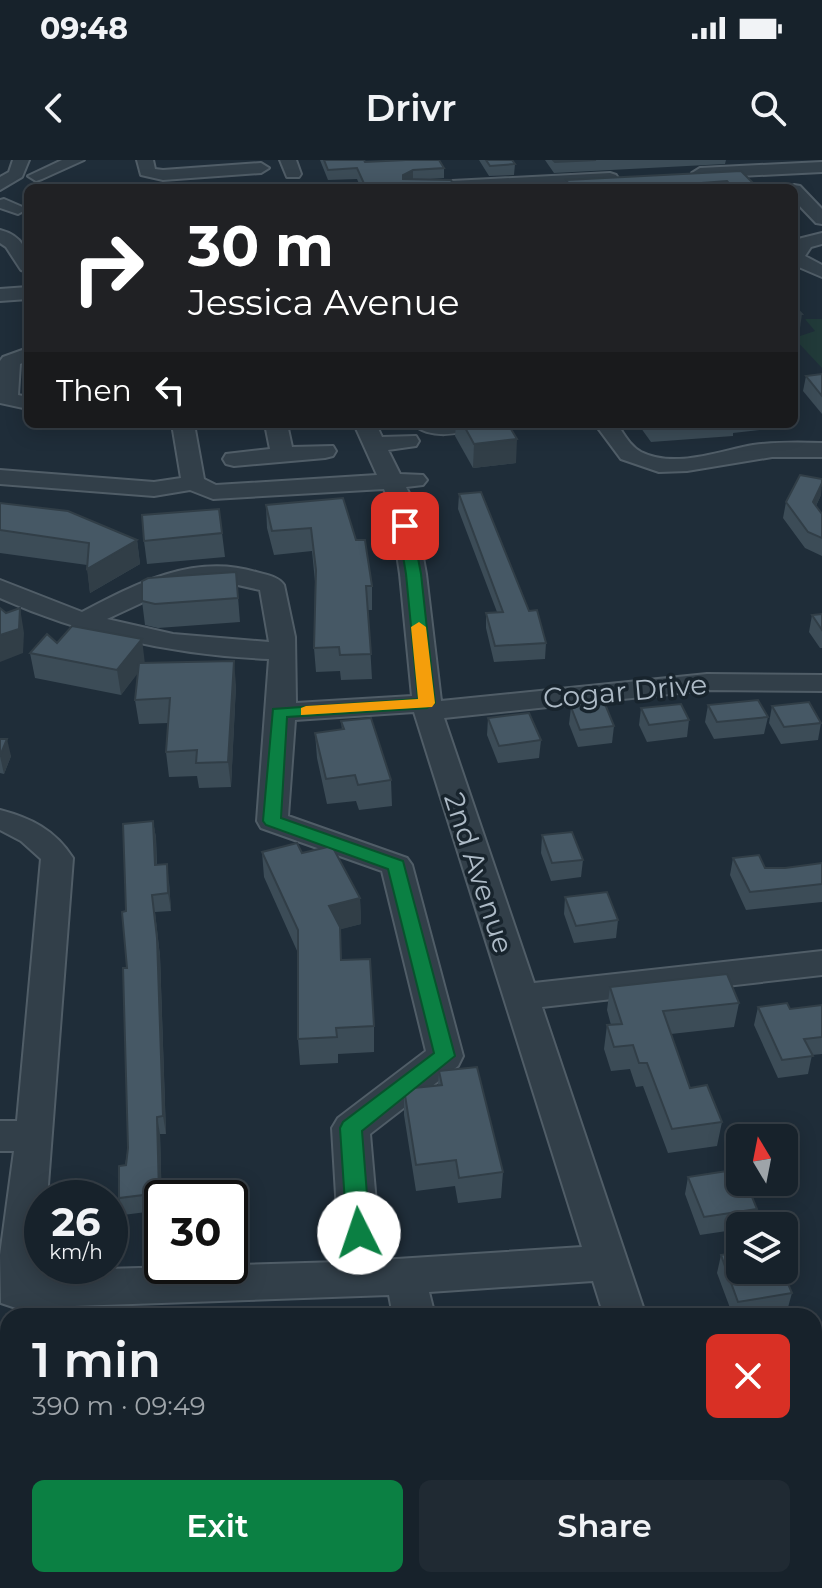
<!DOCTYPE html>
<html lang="en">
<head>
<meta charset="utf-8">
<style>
  :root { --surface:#17222b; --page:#202a33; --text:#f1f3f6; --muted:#9ea4a9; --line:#363f47; --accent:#0b8043 }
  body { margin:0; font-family:Montserrat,sans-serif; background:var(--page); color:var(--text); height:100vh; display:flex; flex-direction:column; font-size:30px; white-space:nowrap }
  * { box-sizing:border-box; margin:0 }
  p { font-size:26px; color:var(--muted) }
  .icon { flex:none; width:44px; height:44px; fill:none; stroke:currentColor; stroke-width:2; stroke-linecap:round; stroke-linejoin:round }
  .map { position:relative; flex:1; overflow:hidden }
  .side { position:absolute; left:0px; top:1148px; width:822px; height:280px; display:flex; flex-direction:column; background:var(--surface); border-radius:24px 24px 0 0; box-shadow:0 4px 20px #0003,0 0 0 2px var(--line) }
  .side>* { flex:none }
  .top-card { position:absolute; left:24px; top:24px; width:774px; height:244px; border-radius:12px; box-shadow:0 4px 20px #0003,0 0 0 2px var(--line); background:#202124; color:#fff; overflow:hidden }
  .needle { width:52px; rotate:350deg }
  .buttons { position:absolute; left:726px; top:964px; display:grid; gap:16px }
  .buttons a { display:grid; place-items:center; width:72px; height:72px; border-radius:12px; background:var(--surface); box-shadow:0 4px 20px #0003,0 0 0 2px var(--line); font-size:40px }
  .speed { position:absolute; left:24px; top:1020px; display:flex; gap:16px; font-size:40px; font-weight:700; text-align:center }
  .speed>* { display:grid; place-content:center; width:104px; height:104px; border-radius:50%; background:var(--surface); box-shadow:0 4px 20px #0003,0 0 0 2px var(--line); line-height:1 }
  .speed small { font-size:20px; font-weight:400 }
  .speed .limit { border:4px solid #111; border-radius:12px; background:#fff; color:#111 }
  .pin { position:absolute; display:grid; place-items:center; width:68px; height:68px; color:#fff; margin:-34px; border-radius:16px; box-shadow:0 4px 12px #0006 }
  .me { position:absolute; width:88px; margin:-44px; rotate:356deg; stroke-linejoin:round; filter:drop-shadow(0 0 6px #0008) }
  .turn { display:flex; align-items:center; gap:28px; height:168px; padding:0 32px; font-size:36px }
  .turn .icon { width:104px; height:104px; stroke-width:2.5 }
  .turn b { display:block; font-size:56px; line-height:68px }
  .then { display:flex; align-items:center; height:76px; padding:0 32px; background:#0003; gap:16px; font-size:30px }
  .round { display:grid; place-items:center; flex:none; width:84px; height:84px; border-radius:12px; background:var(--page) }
  .summary { display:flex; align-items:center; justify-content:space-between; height:136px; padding:0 32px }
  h1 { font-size:48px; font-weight:600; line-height:60px }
  .button { display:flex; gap:16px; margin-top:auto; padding:16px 32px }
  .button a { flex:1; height:92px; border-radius:12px; background:var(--accent); color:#fff; font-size:32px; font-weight:600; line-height:92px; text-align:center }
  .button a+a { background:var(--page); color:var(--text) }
  .status { display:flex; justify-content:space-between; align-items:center; height:56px; padding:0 40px; background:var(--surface); direction:ltr }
  .status svg { height:22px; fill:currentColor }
  header { display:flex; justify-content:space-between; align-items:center; height:104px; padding:0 32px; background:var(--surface); font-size:36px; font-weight:600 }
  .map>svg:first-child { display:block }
  .green { fill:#213a39 }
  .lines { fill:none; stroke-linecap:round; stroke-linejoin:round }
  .minor-casing { stroke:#505d67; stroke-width:4 }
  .minor { fill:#323f49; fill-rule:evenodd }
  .wall { fill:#3c4c57 }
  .shaded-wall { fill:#313e47 }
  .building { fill:#465865; stroke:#313e47; stroke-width:2 }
  .route { fill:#0b8043; stroke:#07532c; stroke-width:2 }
  .slow { fill:#f59e0b }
  .labels { text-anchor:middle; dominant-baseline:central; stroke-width:7; stroke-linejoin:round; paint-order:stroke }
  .street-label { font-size:28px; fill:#adbac6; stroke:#18242d }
</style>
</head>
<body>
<div class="status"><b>09:48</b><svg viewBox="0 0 49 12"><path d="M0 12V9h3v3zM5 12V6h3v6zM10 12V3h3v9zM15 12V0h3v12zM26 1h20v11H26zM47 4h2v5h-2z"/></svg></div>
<header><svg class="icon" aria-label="back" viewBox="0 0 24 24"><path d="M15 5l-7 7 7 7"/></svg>Drivr<svg class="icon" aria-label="search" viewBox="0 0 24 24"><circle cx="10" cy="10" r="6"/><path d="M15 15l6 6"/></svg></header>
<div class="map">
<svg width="822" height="1428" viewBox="0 0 822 1428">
  <rect width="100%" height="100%" fill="#1f2d39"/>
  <g class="green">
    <polygon points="805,159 822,159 822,208 794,178 815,171"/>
    <polygon points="0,1213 8,1215 8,1420 57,1420 57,1428 0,1428"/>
    <polygon points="98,1420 681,1420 685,1428 98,1428"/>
  </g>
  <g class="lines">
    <g class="minor-casing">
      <g id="minor">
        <polygon points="13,0 29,0 22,17 0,30 0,17 9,12"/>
        <polygon points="62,0 84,0 42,19 36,21 28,16"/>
        <polygon points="137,0 153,0 155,9 163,10 261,3 269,8 261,13 163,20 141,15"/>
        <polygon points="280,0 296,0 301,14 299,17 287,17"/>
        <polygon points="822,2 822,12 700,18 692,13 700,8"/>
        <polygon points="610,13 616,15 618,18 616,21 511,28 405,28 413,23"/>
        <polygon points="794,25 800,26 822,49 822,64 816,63 794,40 794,28 787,28"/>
        <polygon points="4,39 27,49 18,54 0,48 0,40"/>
        <path d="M0,70C23,76 28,90 28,112L21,110L6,87L0,83Z"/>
        <polygon points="822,73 822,84 811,87 805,96 822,105 822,117 794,105 794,85 798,79"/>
        <polygon points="28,127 28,139 0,141 0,129"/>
        <polygon points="28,188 28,201 20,204 18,235 28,237 28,249 0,243 0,201 3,197"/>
        <path d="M172,264H194L204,319L216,325L377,315L354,264H376L382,277L416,276L419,281L416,286L388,290L400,314L423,315L427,320L423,325L406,327L413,341L426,414L441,541L707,514L822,515V531L707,530L444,558L534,823L822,791V815L542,847L646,1156H604L593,1121L429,1132L435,1156H393L389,1135L16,1148L1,1143L0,1095L14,991H0V961H17L41,699L21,681L0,670V650C31,658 55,670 73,698L47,1038H42L39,1111L340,1102L332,968L338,958L426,891L382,711L261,668L257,661L269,499C175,495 85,476 0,438V420L82,452C135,424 194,393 256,412C266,415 278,416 284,425L295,477L296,543L412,536L400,414L389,341L384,329L213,339L190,330L154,336L0,324V310L154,322L181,318ZM220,421L260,430L269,482L173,474L107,459L180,425ZM414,552L582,1087L381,1100L370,974L458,906L463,896L412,705L407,698L288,656L295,560Z"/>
        <polygon points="265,264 287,264 292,287 333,286 336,291 333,296 325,298 234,306 226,304 223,299 226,294 270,289"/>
        <path d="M414,264H475C464,277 425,278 414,264Z"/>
        <path d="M595,264H617C624,274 630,286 641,292C675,309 719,291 753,285C776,282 799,282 822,283V297H772L687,311L659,312L621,299Z"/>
        <polygon points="822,1300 822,1344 814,1345 814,1301"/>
        <polygon points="696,1420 744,1420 747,1428 699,1428"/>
      </g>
    </g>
    <use href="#minor" class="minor"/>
  </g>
  <g class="wall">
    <polygon points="320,0 364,0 365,2 444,8 444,18 417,20 455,28 361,28 357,19 328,20"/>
    <polygon points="479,0 512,0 515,4 514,15 489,16"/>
    <polygon points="545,0 726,0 725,4 554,13"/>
    <polygon points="741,11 758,28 565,28 566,20"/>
    <polygon points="822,214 822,254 803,231 806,216"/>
    <polygon points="456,264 508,264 516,303 473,308 455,276"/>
    <polygon points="638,264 770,264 769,269 733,273 733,276 651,282"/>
    <polygon points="459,334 529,451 546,483 545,499 494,502 486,468 486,453 497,452 458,349"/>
    <polygon points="821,335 816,346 822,354 822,396 805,388 783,358 786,342"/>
    <polygon points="0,343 137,380 140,404 90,433 87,405 0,393"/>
    <polygon points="266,345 356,380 372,426 372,450 368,450 372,519 341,520 340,511 316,512 314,488 315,422 312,391 274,395 267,368"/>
    <polygon points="222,373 225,397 147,404 144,381"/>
    <polygon points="236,412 240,462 158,468 145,465 142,441"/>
    <polygon points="822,454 822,488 820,488 809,472 812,455"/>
    <polygon points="57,483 236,525 231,627 199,628 197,616 169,617 166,592 168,563 139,564 135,540 138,512 121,535 35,518 30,493"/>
    <polygon points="708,545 768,557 764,574 714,579 705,562"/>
    <polygon points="772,546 821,563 818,580 781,584 769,563"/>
    <polygon points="571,547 614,566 612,583 578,587 569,564"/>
    <polygon points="641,548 689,560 687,577 647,582 639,565"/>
    <polygon points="488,558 541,580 539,598 498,603 487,575"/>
    <polygon points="341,561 391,620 392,646 359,650 356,641 327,644 317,598 315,573 342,570"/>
    <polygon points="0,579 11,596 4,614 0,613"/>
    <polygon points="153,661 156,678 157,705 169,722 171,751 155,752 160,796 166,974 160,974 162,1050 123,1055 119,1038 128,988 127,808 126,751"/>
    <polygon points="542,675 583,700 581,717 551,721 541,693"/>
    <polygon points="262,692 302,693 360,738 361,764 340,769 341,800 374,866 374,892 338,894 338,903 300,905 298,879 298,793 264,717"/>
    <polygon points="733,698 765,708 785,708 822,703 822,742 746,750 730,715"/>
    <polygon points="565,737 618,760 616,778 574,783 564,754"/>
    <polygon points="610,827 739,843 734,867 671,874 690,928 722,962 717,986 668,993 643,926 636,927 630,909 611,911 604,889 607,865 611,865 607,850"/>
    <polygon points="822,845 822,894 812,895 808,914 778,918 754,865 758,847 790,849"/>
    <polygon points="439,911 503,1012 501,1038 458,1043 455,1026 416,1031 404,955 404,929 438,925"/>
    <polygon points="688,1017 757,1049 753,1066 740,1066 740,1069 700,1075 685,1034"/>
    <polygon points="721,1095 792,1133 787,1151 753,1156 733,1156 717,1113"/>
  </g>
  <g class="shaded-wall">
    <polygon points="413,10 413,20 403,28 403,15"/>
    <polygon points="727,21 726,28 636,28"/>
    <polygon points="802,154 800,168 794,169 794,155"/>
    <polygon points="517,279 516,303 473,308 474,284"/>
    <polygon points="822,323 821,335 810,358 813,342"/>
    <polygon points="137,380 140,404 90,433 87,409"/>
    <polygon points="20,448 24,473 23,493 0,502 0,475"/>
    <polygon points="142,479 145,504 121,535 117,510"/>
    <polygon points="234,501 236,525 231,627 228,602"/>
    <polygon points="7,579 11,596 4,614 0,596"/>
    <polygon points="153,661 156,678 157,723 155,705"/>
    <polygon points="167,704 169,722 171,751 168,733"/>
    <polygon points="152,735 160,796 166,974 163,956"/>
    <polygon points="360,738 361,764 331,772 329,746"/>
    <polygon points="157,957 160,974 162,1047 159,1033"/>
  </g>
  <g class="building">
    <polygon points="324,0 364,0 365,2 406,0 439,0 444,8 413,10 403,15 403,19 451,20 455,28 366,28 357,8 328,10"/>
    <polygon points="486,0 512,0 515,4 490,6"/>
    <polygon points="553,0 596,0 555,2"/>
    <polygon points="741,11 758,28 733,28 727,21 636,28 572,28 566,20"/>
    <polygon points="525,24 528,28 501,28 499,25"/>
    <polygon points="794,146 802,154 794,155"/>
    <polygon points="822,214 822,236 806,216"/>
    <polygon points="463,264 508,264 517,279 474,284"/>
    <polygon points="650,264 702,264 653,267"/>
    <polygon points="800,315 822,319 822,323 813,342 822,354 822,378 808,372 786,342"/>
    <polygon points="481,332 529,451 537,450 546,483 495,486 486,453 503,452 459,334"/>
    <polygon points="343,338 356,380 365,380 372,426 366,426 371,494 340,495 339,487 314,488 316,410 311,368 272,371 266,345"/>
    <polygon points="0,343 68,351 137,380 87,409 89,383 0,370"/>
    <polygon points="219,349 222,373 144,381 142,355"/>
    <polygon points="236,412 238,438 155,444 142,441 142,421 148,418"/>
    <polygon points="0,448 6,453 20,448 19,469 0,475"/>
    <polygon points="822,454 822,470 812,455"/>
    <polygon points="72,466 142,479 117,510 30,493 47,474 57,483"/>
    <polygon points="234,501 228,602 196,603 197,590 166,592 170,538 135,540 139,503"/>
    <polygon points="758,540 768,557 717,562 708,545"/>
    <polygon points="809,542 821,563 784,567 772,546"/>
    <polygon points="605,544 614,566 580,570 571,547"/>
    <polygon points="681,544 689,560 649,565 641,548"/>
    <polygon points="529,553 541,580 499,586 488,558"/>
    <polygon points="371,558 391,620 358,625 355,615 326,619 315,573 344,569 341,561"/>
    <polygon points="0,579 7,579 0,596"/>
    <polygon points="153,661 155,705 167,704 168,733 152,735 157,778 163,956 157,957 159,1033 119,1038 119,1006 126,1005 128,988 123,808 127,808 122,752 126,751 123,664"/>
    <polygon points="572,672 583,700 552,703 542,675"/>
    <polygon points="297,683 302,693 332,686 360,738 329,746 340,767 341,800 370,799 374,866 336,868 337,877 298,879 298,770 262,692"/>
    <polygon points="759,695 765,708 785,708 822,703 822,724 750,732 733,698"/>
    <polygon points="607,732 618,760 576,766 565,737"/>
    <polygon points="727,814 739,843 663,851 690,928 707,925 722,962 672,969 647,903 639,903 633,885 614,887 607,865 622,864 610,827"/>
    <polygon points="787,843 790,849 822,845 822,877 804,879 813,896 782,900 758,847"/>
    <polygon points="477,907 503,1012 459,1018 456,1000 416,1005 404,929 442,925 439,911"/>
    <polygon points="740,1009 740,1022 746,1022 757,1049 704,1057 688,1017"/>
    <polygon points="740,1092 740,1110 782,1110 792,1133 738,1142 721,1095"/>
    <polygon points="221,1152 222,1156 195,1156"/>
  </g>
  <polygon class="route" points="405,361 412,366 421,414 435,543 427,548 287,557 281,658 403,701 455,896 362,971 370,1073 367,1080 359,1082 351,1080 347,1073 340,968 343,962 434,893 388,709 266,665 263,661 273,549 418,539 406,414 398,366"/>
  <polygon class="slow" points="419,462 426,467 435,543 432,547 301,555 301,548 306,546 418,539 411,467"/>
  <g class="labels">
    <g class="street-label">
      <text transform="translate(625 531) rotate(-5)">Cogar Drive</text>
      <text transform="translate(479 713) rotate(72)">2nd Avenue</text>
    </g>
  </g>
</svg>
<div class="buttons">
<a><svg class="needle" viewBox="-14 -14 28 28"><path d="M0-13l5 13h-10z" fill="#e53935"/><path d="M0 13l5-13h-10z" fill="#9ea4a9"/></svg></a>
<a><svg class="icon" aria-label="layers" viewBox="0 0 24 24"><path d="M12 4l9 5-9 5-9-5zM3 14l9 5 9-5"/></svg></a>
</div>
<div class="speed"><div>26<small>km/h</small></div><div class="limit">30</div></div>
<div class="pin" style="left:405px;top:366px;background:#d93025"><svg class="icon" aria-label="arrive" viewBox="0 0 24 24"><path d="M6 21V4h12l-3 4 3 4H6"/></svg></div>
<svg class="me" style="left:359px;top:1073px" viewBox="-20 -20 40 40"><circle r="19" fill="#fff"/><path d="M0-13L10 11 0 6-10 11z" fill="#0b8043"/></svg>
<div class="top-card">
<div class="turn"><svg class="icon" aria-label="right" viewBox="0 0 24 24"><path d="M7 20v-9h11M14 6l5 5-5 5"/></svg><div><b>30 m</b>Jessica Avenue</div></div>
<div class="then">Then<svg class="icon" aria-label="left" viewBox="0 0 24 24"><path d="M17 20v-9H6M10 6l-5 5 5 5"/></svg></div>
</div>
<section class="side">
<div class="summary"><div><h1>1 min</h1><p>390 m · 09:49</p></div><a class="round" style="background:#d93025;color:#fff"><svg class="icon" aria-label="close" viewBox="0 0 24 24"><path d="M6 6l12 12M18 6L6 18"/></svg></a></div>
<div class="button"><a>Exit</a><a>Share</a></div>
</section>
</div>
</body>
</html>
